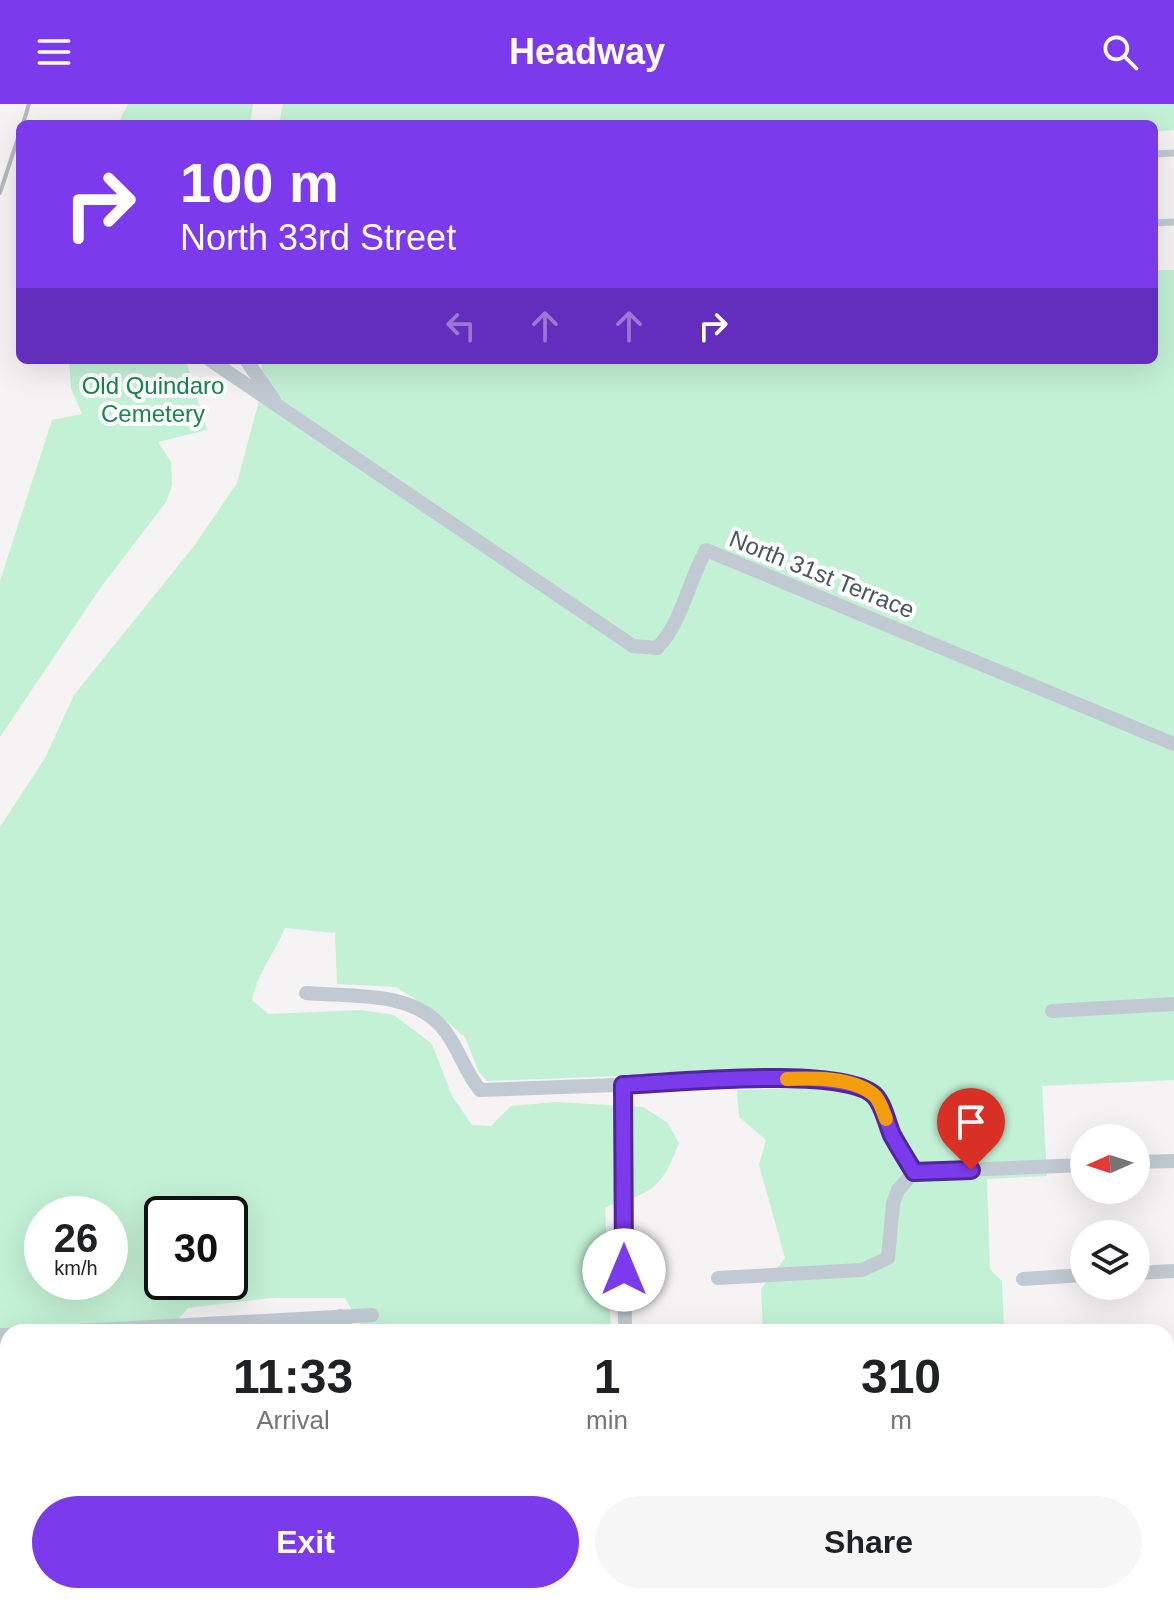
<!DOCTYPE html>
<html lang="en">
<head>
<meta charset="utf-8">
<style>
  :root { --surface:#fff; --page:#f6f6f6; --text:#202124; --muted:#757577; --accent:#7c3aed }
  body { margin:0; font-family:Helvetica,sans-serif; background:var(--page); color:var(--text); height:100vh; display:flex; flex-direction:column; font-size:30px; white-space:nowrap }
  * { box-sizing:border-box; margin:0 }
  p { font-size:26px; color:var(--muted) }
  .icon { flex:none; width:44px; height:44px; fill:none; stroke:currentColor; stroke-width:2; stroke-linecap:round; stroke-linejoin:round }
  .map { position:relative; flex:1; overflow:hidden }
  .panel { position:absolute; left:0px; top:1220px; width:1174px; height:280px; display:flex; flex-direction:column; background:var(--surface); border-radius:24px 24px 0 0; box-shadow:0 8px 32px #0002 }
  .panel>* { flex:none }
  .guide { position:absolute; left:16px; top:16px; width:1142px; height:244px; border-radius:12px; box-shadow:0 8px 32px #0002; background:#7c3aed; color:#fff; overflow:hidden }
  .needle { width:52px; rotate:267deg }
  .buttons { position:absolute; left:1070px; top:1020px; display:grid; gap:16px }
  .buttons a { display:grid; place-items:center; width:80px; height:80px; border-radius:50%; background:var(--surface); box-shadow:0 8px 32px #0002; font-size:40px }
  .speed { position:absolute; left:24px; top:1092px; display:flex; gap:16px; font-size:40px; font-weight:700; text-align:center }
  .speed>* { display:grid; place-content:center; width:104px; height:104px; border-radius:50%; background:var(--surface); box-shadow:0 8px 32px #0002; line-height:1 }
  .speed small { font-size:20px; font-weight:400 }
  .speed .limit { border:4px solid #111; border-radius:12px; background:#fff; color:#111 }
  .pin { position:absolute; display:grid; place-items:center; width:68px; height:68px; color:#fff; margin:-82px -34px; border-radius:50% 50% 50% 0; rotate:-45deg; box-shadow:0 0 8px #0007 }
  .pin .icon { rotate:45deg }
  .me { position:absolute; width:88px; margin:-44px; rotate:0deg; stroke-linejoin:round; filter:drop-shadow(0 0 6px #0008) }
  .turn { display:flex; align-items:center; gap:28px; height:168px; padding:0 32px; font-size:36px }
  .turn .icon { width:104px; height:104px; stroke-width:2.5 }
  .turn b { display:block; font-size:56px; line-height:68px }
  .lanes { display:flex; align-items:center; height:76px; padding:0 32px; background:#0003; justify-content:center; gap:40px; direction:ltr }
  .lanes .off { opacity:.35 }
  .eta { display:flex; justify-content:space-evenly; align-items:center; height:136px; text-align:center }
  .eta b { font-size:48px; font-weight:800; line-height:56px }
  .button { display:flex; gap:16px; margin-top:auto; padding:16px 32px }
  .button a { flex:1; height:92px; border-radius:48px; background:var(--accent); color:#fff; font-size:32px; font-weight:800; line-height:92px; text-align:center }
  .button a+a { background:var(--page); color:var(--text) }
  header { display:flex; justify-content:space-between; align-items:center; height:104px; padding:0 32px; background:var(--accent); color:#fff; font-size:36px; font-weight:800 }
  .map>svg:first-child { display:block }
  .green { fill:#c3f1d5; fill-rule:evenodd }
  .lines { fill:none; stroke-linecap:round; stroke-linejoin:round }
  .lane { stroke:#c1cad2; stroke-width:7 }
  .street { stroke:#c1cad2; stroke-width:14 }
  .rail { stroke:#b5b8bd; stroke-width:4 }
  .route-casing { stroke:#51269a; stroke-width:20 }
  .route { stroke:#7c3aed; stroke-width:14 }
  .slow { stroke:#f59e0b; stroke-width:14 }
  .labels { text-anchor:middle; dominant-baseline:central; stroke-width:8; stroke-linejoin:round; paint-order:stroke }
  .park-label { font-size:24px; fill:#17864f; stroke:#fff }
  .street-label { font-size:24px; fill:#4a5661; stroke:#fff }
</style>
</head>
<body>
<header><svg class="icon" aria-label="menu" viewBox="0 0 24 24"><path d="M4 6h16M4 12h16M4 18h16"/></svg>Headway<svg class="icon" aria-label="search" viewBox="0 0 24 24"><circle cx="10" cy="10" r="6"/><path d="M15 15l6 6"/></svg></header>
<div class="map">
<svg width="1174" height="1500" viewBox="0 0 1174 1500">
  <rect width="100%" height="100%" fill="#f5f3f3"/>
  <g class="green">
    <polygon points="128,0 253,0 250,20 118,20"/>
    <polygon points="283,0 1174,0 1174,26 1154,28 1154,20 279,20"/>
    <path d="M1154,166H1174V976L1042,982L1047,1072L987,1075L990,1165L1002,1177L1004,1228H763L761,1185L785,1154L759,1061L766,1036L739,1013L737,986L801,984L800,965L487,977L479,968L465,933L433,906L396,883L337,880L335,829L285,824C274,850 257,870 252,896L268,910L361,906L394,911L432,940L452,992L472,1021L491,1022L511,1002L555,998L643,1003L667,1018L679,1039C660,1087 653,1088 605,1103L611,1228H365L345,1194H270L188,1204L167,1228H8V1335L0,1344V723L45,654L74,591L194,442L237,379L261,289L262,256H1154ZM42,1110H110V1178H42ZM162,1110H230V1178H162Z"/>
    <polygon points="69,256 186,256 207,326 158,338 171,358 172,381 166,398 101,483 0,633 0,477 52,316 82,310 71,284"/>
    <polygon points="1166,1254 1174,1254 1174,1353 1166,1354"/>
    <polygon points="8,1348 8,1492 111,1492 113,1500 0,1500 0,1349"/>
    <polygon points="168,1492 238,1492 236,1500 171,1500"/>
    <polygon points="407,1492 844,1492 844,1500 399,1500"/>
  </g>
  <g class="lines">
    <g class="lane">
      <polyline points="1154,50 1174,49"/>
      <polyline points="1154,119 1174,118"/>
    </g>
    <g class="street">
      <path d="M210,256L633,542L657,544C682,519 688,478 706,446L1174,640"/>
      <polyline points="246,256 274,296"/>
      <path d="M306,889C351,893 415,886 445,927C459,945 465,968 480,986L802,974C894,983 872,997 914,1068"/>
      <polyline points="1052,907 1174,900"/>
      <polyline points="623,981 625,1228"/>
      <polyline points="1136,1058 1174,1057"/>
      <polyline points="914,1068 1084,1061"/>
      <polyline points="1136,1169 1174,1167"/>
      <polyline points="718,1174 862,1166 888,1154 893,1100 898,1086 914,1068"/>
      <polyline points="1023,1175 1084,1171"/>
      <polyline points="340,1212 349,1228"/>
      <polyline points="60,1228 372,1211"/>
      <polyline points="0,1231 8,1231"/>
      <polyline points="1166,1488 1174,1488"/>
      <polyline points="371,1492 372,1500"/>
      <polyline points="999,1500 1111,1492"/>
    </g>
    <g class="rail">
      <polyline points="23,20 29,0"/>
      <polyline points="0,89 20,28"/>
    </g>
  </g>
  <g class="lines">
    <g class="route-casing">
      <path id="route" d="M624,1166L623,981C670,979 845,961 875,992C884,1002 887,1020 892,1031C899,1044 907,1056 914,1068L971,1066"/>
    </g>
    <use href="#route" class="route"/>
    <path class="slow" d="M787,975C813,974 855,973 875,992C880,997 883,1007 886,1015"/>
  </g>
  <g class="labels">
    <g class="park-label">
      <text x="153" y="281">Old Quindaro<tspan x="153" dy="28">Cemetery</tspan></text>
    </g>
    <g class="street-label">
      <text transform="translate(822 470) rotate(22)">North 31st Terrace</text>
    </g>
  </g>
</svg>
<div class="buttons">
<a><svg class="needle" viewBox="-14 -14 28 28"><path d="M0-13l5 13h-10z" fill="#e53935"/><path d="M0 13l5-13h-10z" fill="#757577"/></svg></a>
<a><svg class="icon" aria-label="layers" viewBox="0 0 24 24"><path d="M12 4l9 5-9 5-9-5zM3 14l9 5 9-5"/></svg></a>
</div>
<div class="speed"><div>26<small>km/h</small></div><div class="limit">30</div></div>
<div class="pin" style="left:971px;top:1066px;background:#d93025"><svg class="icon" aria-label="arrive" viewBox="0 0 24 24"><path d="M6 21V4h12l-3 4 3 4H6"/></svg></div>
<svg class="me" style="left:624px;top:1166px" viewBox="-20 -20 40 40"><circle r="19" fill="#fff"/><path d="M0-13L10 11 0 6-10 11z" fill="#7c3aed"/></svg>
<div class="guide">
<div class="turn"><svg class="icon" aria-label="right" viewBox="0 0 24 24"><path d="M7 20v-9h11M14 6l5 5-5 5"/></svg><div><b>100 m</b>North 33rd Street</div></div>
<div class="lanes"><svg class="icon off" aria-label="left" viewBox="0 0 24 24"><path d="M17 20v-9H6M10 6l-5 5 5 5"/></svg><svg class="icon off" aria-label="ahead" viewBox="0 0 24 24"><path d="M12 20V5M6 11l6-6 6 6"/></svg><svg class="icon off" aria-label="ahead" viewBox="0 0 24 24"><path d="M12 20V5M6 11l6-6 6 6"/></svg><svg class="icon" aria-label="right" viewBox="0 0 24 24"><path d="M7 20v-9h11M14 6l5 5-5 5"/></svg></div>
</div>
<section class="panel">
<div class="eta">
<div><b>11:33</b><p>Arrival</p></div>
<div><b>1</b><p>min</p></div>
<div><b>310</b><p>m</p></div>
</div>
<div class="button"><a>Exit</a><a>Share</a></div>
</section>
</div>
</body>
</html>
